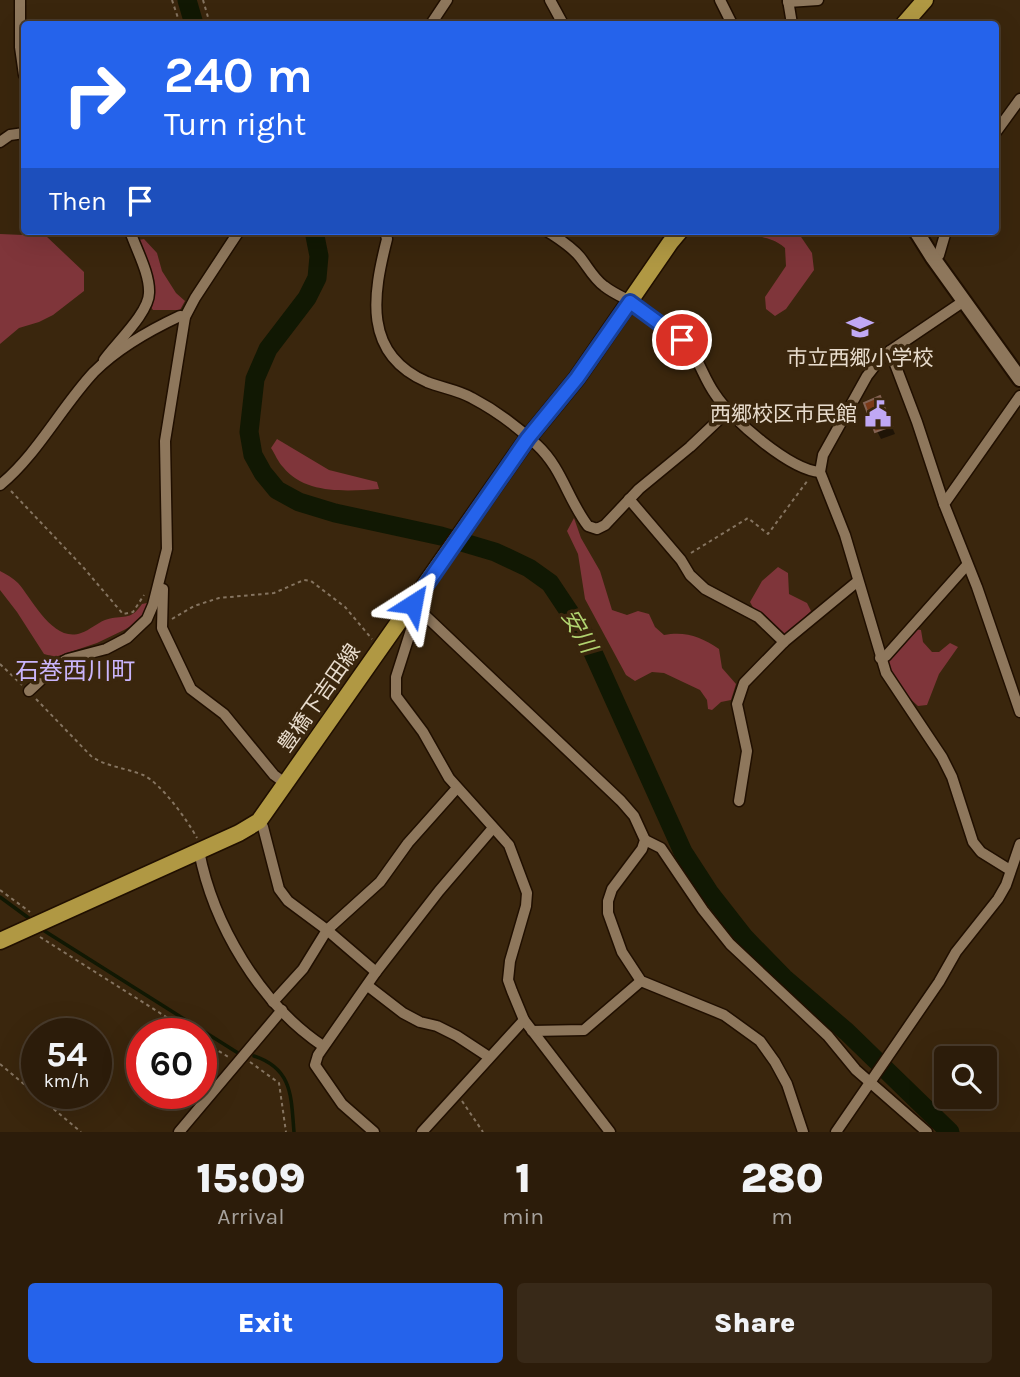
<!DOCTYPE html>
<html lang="en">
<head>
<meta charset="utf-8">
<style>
  :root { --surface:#2c1c0a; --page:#382918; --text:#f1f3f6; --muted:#a6a19c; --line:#483a2b; --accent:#2563eb }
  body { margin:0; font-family:Karla,"Noto Sans JP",sans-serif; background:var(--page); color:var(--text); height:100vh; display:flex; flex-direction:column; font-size:26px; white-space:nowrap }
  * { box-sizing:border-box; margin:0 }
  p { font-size:23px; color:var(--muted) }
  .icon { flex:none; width:38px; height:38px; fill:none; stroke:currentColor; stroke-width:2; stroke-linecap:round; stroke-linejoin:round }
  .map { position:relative; height:1132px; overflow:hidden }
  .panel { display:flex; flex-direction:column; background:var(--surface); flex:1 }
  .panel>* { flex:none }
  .guide { position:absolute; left:21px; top:21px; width:978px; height:214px; border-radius:7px; box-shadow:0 7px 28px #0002,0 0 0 2px var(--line); background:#2563eb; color:#fff; overflow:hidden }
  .controls { position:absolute; left:934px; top:1046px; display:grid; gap:14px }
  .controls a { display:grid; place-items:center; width:63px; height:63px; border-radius:7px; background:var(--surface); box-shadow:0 7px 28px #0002,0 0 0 2px var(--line); font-size:35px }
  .speed { position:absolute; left:21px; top:1018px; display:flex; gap:14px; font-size:35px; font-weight:700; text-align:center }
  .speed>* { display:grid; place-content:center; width:91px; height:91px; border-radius:50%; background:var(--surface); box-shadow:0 7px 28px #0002,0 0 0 2px var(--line); line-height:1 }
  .speed small { font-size:18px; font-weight:400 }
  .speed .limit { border:10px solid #d22; background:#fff; color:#111 }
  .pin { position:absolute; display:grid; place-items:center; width:60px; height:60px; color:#fff; margin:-30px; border:4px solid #fff; border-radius:50%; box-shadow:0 2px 7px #0007 }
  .me { position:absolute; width:77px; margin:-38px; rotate:34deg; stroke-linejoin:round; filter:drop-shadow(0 0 5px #0008) }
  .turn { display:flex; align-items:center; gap:24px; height:147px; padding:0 28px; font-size:32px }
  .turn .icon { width:91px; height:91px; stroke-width:2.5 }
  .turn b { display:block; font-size:49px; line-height:60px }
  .then { display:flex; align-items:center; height:66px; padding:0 28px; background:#0003; gap:14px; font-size:26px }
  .eta { display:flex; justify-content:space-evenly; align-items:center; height:119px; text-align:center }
  .eta b { font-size:42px; font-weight:800; line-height:49px }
  .cta { display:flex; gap:14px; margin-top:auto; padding:14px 28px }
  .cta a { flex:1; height:80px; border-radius:7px; background:var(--accent); color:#fff; font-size:28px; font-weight:800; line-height:80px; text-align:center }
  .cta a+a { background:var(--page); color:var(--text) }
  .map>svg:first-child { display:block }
  .forest { fill:#7f353a }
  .shadow { fill:#0007 }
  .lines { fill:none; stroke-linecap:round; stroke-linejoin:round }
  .stream { stroke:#111803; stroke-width:3.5 }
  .river { stroke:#111803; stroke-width:19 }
  .building { fill:#7b3a19; stroke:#846354; stroke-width:2 }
  .street-casing { stroke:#200f00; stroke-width:13 }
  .secondary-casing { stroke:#200f00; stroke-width:18 }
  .primary-casing { stroke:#200f00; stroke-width:19 }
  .path { stroke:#857460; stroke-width:2; stroke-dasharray:3.5 3.5; stroke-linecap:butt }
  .street { stroke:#8e775c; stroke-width:10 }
  .secondary { stroke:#8e775c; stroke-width:14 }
  .primary { stroke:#b09843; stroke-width:16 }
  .route-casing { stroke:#184099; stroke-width:18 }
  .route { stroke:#2563eb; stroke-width:12 }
  .labels { text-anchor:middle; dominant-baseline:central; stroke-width:7; stroke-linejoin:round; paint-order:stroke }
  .poi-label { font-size:21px; fill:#e8dccd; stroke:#3a260d }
  .street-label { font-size:21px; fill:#e8dccd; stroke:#3a260d }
  .water-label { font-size:23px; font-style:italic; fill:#b1d370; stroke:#3a260d }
  .quarter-label { font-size:24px; fill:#cab5fb; stroke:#3a260d }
</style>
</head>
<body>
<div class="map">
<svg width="1020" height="1132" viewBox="0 0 1020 1132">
  <rect width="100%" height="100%" fill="#3a260d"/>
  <g class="forest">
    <path d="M749,231H797L812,253L814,270L786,309L775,316L766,309L765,297L786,266L785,248C770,235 760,240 749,231Z"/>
    <polygon points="0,234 46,236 84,272 84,291 53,315 39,322 19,328 0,344"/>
    <path d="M144,239L157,253L162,271L176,293L185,301L180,310H153L150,306C157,283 146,262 139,240Z"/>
    <path d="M277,439L329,470L377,482L379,489C348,491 305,495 283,467C278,462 275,454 271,448Z"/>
    <path d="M574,518L581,538L600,571L612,610L627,615L638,611L649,614L655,627L664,635C686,631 701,637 719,649L722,668L736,684L731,700L721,702L712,710L708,709L707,700L700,690L664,673L652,672L635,681L626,675L585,599L578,554L567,531Z"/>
    <polygon points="778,567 788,573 789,594 807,603 811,611 788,634 782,634 755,611 750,602 762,581"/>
    <path d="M0,571C6,574 13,578 18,583C33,600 53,643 81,633C90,630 97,623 105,620C123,614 130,622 142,604L147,603V609L138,622L124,630L97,643L55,657L44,654L17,612L0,590Z"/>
    <path d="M915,629L921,630L923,642L932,652H939L950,643L958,647L939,674L927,705L918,706C904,694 893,679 887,662L892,653Z"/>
  </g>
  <polygon class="shadow" points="883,406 895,434 881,439 877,431"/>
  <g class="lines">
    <g class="stream">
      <polyline points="0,897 30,919"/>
      <polyline points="43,930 238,1053"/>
      <path d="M254,1056C293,1069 291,1097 294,1132"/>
    </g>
    <g class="river">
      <polyline points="187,0 194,24"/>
      <polyline points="314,231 319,256 317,278 307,298 268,349 255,379 249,432 253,455 263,473 277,490 299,502 335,513 441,536 495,552 529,568 550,583 586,637 683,852 709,892 745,938 784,978 847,1032 950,1132"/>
    </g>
  </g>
  <polygon class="building" points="880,396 892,426 875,432 864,403"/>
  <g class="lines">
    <g class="street-casing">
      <g id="street">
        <polyline points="20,0 20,47 24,75"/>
        <polyline points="550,0 563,24"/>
        <polyline points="720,0 732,24"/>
        <polyline points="788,0 792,24"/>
        <polyline points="788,2 818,0"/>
        <polyline points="431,24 447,0"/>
        <polyline points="996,132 1020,99"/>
        <polyline points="0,142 10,135 24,133"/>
        <path d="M385,231L387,239C373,294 362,354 427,382C442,388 458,390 472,398C495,410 519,428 537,445C562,468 568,500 588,526L597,529L605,525L639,489L690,447L728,411"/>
        <path d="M547,231C559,239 571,246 580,257C588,267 594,279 604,286C614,294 625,298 636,304C651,314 669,328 682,340C699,356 702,376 715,394C731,419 790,470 820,472"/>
        <polyline points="933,258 939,255 946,231"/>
        <polyline points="964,301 890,351 878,362 867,376 823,455 820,472 845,535 886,673 942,757 952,777 973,842 981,852 1010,870"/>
        <polyline points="890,351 917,422 944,504"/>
        <path d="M104,360C115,344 149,313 149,293C150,274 136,249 130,231"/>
        <polyline points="1020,396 944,504 977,587 1020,712"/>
        <path d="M0,485C37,455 62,406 94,372C118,348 150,330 180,316L185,317"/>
        <polyline points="629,499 681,560 690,575 705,589 758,617 784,642"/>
        <polyline points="163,589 162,628 191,689 224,714 274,775 285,783"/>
        <polyline points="413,604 621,801 634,816 645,840 642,849 612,889 608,901 608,913 622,952 641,981 724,1015 760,1041 775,1062 787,1084 803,1132"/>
        <polyline points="418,608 396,677 396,696 423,732 449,778 509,845 527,893 526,906 510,961 508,980 512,991 524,1020 610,1132"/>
        <polyline points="880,658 886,656 967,565"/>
        <polyline points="29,691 57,665 68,659 106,649 127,638 147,619 153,605 167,549 165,441 185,317 195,298 239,231"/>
        <polyline points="739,801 747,751 737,704 744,683 784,642 858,581"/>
        <polyline points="259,821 263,827 279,889 288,901 327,930 376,972"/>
        <polyline points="645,840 661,848 703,910 730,944 828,1036 856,1070 927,1132"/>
        <path d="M199,851C213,924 260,1004 323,1046"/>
        <polyline points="368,986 403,1013 420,1022 437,1026 457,1036 489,1057"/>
        <polyline points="273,1002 303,969 327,930 380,882 408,843 457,788"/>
        <polyline points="532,1031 584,1030 641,981"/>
        <polyline points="179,1132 282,1010"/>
        <polyline points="374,1132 342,1104 315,1065 318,1055 376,972 439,891 493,828"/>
        <polyline points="422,1132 524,1020"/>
        <polyline points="836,1132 939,982 956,952 998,899 1006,885 1020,844"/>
      </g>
    </g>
    <g class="secondary-casing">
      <polyline id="secondary" points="916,231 933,258 1020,379"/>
    </g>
    <g class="primary-casing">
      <g id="primary">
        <polyline points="904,24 925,0"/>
        <polyline points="0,941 239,833 259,821 528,438 577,378 670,243 680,231"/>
      </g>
    </g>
    <g class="path">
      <polyline points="172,0 180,24"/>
      <polyline points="203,0 210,24"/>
      <polyline points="11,491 83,567 123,614 133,612 144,595"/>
      <polyline points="691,553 748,518 768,534 808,480"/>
      <polyline points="172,619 194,606 219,598 274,593 304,580 311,581 345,607 372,639"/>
      <polyline points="0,664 22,685"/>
      <path d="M36,699L92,757C108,767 126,768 143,775C161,783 188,821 197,838"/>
      <polyline points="0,890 30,912"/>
      <polyline points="40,937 193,1034"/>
      <polyline points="201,1040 230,1058"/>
      <polyline points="250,1062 279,1083 286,1132"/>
      <polyline points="0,1064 81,1132"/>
      <polyline points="462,1101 483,1132"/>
    </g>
    <use href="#street" class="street"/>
    <use href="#secondary" class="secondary"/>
    <use href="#primary" class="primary"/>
  </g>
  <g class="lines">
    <g class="route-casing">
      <polyline id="route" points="413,604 528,438 577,378 630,302 682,340"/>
    </g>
    <use href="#route" class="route"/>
  </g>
  <defs>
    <g id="school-bare" transform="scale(2.1)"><path d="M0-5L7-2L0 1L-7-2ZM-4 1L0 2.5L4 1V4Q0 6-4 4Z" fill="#c0a8f4" stroke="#3a260d" stroke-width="2.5" paint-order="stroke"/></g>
    <g id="civic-bare" transform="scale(2.1)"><path d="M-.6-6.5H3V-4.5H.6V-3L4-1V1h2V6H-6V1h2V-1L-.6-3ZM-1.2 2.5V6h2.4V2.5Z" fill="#c0a8f4" stroke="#3a260d" stroke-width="2.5" paint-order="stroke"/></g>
  </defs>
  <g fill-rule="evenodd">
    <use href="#school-bare" x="860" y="327"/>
    <use href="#civic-bare" x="878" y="414"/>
  </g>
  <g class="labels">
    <g class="poi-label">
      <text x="860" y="358">市立西郷小学校</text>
      <text x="857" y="414" text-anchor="end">西郷校区市民館</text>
    </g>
    <g class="street-label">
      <text transform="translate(319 698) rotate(-55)">豊橋下吉田線</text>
    </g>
    <g class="water-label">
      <text transform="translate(579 631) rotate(60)">安川</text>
    </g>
    <g class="quarter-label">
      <text x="75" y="671">石巻西川町</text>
    </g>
  </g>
</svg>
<div class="controls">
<a><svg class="icon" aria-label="search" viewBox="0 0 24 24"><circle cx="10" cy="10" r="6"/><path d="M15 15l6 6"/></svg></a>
</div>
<div class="speed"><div>54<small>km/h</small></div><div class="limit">60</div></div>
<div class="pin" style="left:682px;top:340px;background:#d93025"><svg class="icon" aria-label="arrive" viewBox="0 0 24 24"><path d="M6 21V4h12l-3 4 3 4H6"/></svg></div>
<svg class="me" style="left:413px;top:604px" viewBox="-20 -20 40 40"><path d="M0-17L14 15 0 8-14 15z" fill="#2563eb" stroke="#fff" stroke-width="4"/></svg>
<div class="guide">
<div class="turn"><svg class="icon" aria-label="right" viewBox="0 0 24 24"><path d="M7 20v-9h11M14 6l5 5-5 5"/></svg><div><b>240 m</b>Turn right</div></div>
<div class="then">Then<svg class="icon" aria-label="arrive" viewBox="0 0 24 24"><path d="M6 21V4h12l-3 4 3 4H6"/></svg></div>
</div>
</div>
<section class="panel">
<div class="eta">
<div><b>15:09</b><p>Arrival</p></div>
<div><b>1</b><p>min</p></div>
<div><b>280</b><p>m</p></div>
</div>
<div class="cta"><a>Exit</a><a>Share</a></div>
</section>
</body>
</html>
